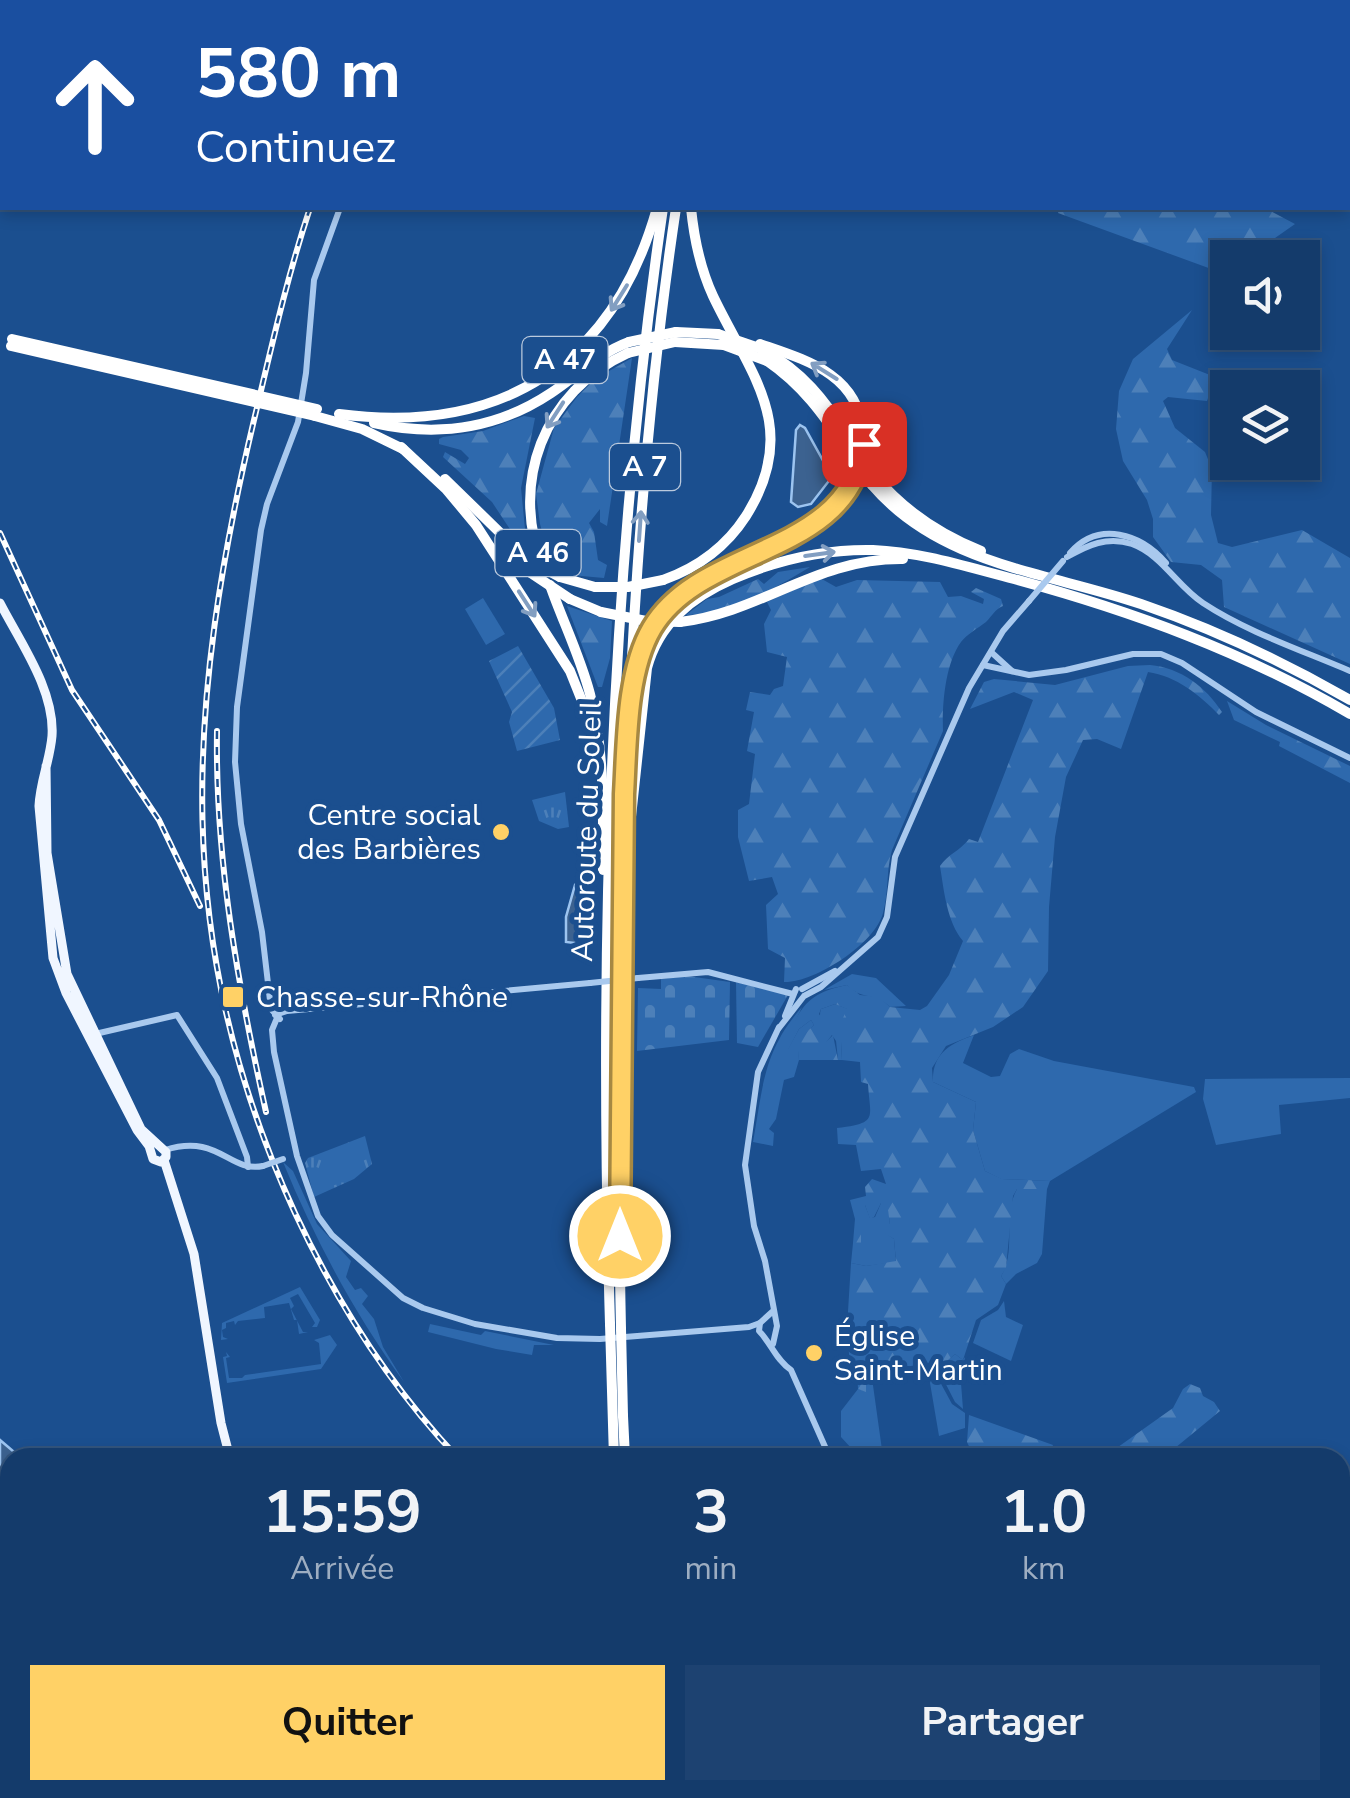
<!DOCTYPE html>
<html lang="fr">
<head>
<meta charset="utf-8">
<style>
  :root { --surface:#143b6b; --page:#1d4271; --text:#f1f3f6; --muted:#9dadc1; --line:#33557e; --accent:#ffd166 }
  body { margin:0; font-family:"Nunito Sans",sans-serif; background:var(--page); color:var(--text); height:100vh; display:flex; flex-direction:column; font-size:38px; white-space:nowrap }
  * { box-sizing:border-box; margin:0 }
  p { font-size:32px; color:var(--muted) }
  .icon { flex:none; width:55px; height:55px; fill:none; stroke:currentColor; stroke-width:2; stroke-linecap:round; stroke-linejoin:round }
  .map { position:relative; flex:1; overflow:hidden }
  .details { position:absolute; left:0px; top:1448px; width:1350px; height:352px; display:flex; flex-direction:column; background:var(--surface); border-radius:30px 30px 0 0; box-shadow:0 5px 15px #0003,0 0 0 2px var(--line) }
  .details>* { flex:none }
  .top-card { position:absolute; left:0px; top:0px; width:1350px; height:210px; box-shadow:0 5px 15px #0003,0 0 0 2px var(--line); background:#1a4fa0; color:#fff; overflow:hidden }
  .controls { position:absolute; left:1210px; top:240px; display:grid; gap:20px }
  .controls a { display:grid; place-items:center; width:110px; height:110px; border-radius:0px; background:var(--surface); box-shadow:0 5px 15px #0003,0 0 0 2px var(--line); font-size:50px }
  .pin { position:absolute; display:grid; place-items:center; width:85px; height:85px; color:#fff; margin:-42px; border-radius:20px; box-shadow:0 5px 15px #0006 }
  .me { position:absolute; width:110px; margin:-55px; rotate:0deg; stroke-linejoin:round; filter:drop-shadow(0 0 8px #0008) }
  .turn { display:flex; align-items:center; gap:35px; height:210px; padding:0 30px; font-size:45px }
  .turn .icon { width:130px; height:130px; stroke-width:2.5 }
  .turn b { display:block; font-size:70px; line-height:85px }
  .eta { display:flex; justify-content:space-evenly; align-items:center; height:170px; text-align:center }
  .eta b { font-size:60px; font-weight:700; line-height:70px }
  .action { display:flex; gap:20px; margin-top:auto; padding:20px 30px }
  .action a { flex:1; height:115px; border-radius:0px; background:var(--accent); color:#111; font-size:40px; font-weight:700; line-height:115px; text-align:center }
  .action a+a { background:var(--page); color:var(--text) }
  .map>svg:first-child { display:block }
  .grass { fill:#2e69ad }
  .forest { fill:url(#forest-firs) }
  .cemetery { fill:url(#cemetery-stones) }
  .park { fill:url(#park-tufts) }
  .garden { fill:url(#garden-furrows) }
  .water { fill:#3c6290; stroke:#9cc4f0; stroke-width:2.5 }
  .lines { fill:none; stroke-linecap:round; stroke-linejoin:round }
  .stream { stroke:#9cc4f0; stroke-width:2.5 }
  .minor { stroke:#a9c9ee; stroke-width:6 }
  .major { stroke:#f0f6ff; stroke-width:9 }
  .highway { stroke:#fff; stroke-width:10 }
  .rail-casing { stroke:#fff; stroke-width:6 }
  .rail { stroke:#1b4f8f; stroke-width:2.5; stroke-dasharray:8; stroke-linecap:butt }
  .minor-bridge { stroke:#a9c9ee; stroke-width:6 }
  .highway-bridge { stroke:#fff; stroke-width:10 }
  .oneway { stroke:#829ec1 }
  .route-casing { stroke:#a68842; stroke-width:25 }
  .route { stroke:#ffd166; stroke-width:18 }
  .poi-dot { fill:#ffd166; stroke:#1b4f8f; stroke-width:4 }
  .labels { text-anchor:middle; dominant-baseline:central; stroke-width:10; stroke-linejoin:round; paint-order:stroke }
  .shield { fill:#1b4f8f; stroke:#bbcadd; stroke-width:2.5 }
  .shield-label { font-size:28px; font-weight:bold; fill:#fff }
  .poi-label { font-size:30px; fill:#fff; stroke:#1b4f8f; text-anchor:start }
  .street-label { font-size:30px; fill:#fff; stroke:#1b4f8f }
</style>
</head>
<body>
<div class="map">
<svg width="1350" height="1798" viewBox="0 0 1350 1798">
  <defs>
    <pattern id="forest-firs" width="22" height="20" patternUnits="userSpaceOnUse" patternTransform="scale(2.5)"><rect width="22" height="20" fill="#2e69ad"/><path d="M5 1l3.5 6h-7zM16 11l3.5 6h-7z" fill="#4d80b9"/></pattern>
    <pattern id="cemetery-stones" width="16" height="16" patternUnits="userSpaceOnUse" patternTransform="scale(2.5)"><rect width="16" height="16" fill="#2e69ad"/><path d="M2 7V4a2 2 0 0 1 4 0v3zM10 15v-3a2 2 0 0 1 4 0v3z" fill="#4d80b9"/></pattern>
    <pattern id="park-tufts" width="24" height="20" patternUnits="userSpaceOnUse" patternTransform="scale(2.5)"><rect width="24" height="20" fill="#2e69ad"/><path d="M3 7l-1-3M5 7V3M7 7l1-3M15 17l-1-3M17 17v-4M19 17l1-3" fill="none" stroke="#4d80b9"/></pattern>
    <pattern id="garden-furrows" width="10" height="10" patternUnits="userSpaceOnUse" patternTransform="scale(2.5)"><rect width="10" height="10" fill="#2e69ad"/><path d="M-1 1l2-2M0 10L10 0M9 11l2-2" fill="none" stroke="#4d80b9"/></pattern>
  </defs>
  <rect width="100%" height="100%" fill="#1b4f8f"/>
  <g class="grass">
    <polygon points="483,598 505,634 486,645 465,609"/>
    <path d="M852,974L876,978L906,1006L890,1007C873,991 862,1001 847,985L824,990Z"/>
    <path d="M835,1004L848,1009L841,1042L842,1060H838L836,1041L832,1035L825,1044L822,1041C826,1030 817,1020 821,1009Z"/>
    <path d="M802,1007L783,1049H788L799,1029L811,1020L814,1025L798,1041L799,1060L794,1077L784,1080L776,1119L769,1129L774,1133L773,1146L753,1142C763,1087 763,1051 802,1007Z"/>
    <path d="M974,1035L963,1063L991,1077L1000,1076L1010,1054L1019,1049L1054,1061L1194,1087L1196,1092L1050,1181L1001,1179L985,1171L973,1130L976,1102L933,1082C932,1053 950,1044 974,1035Z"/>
    <polygon points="1350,1078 1350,1098 1279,1105 1281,1134 1216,1145 1203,1099 1205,1079"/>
    <path d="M283,1162L293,1171L317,1224L351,1261L346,1277L355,1290L361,1288L368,1296L362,1304L374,1319L383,1347L404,1382C354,1313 315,1240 283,1162Z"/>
    <path d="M1017,1189H1047L1042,1254L1037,1263L1016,1274L1006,1284L1001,1276C1017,1252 1002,1215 1017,1189Z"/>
    <polygon points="881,1203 888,1203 890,1225 884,1232 894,1239 896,1262 866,1266 851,1263 853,1243 861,1243 861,1205 865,1205 870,1218 875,1217"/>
    <polygon points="300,1287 320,1320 317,1327 312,1327 315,1323 298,1294 290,1298 294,1306 291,1309 303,1332 308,1332 299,1334 297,1320 294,1320 289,1303 264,1307 265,1318 238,1321 235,1325 234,1321 226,1323 226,1328 222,1330 223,1337 228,1339 221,1340 222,1323"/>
    <polygon points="1004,1301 1006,1317 1023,1325 1011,1361 973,1343 981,1320 998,1310"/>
    <polygon points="430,1324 481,1335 485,1331 554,1345 534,1345 532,1355 496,1349 428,1332"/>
    <polygon points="330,1335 337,1345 321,1369 227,1383 223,1357 227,1356 226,1352 230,1357 226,1358 229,1378 242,1378 245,1375 321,1364 319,1343 314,1340"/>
    <polygon points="955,1354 963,1360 965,1357 961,1383 963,1409 955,1402 935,1363 946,1362"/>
    <polygon points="933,1369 952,1404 965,1413 965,1428 939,1436 930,1383"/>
    <polygon points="866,1371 871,1371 883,1457 855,1457 852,1449 841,1437 841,1411 858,1389 866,1391"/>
    <polygon points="1350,1498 1350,1620 1340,1618 1340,1499"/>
  </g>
  <g class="forest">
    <polygon points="1060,208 1265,208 1295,224 1248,257 1228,258 1225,274 1058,213"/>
    <polygon points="1192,310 1167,349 1172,360 1215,377 1207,401 1168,397 1163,401 1175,428 1205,452 1212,469 1211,515 1218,543 1232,547 1302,530 1350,558 1350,664 1224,607 1222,580 1201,565 1171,562 1153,537 1153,519 1147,500 1123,461 1116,429 1119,391 1133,359"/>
    <polygon points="632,358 607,526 600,522 600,509 589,523 594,532 598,560 607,565 604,578 571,575 552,567 540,524 536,494 554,428 577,397 595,379"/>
    <polygon points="524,416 535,418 521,488 527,550 521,546 492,502 443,457 445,452 465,464 469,458 461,450 439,444 439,439 443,437 483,431"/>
    <path d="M810,567C774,589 729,615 686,615L707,599L719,597L758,579L764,584L778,572Z"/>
    <path d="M820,578L836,587L857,580L940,582L948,597L961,596L983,604L984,599L971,592L976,588L1001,599L1003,606C994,610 993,615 986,622C978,628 966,635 961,642C945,664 942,705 943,731L892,850C886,870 889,892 883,913C875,944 814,983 784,982L785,958L768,949L766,905L778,894L772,877L749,881L738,837V810L749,804L755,754L747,751L754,712L746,710L750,692L770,695L774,689L783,686L787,657L767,652L764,624L771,610L767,602Z"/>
    <polygon points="567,606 612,621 610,658 602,687 598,687"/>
    <path d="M1150,665C1181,668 1206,687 1222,712L1219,715C1200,695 1176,676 1148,672L1121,749L1097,739L1083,740L1066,777L1055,837L1049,907L1048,971L1023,1007L993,1027L946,1046L932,1068L933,1082L976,1102L973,1130L985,1171L1002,1179L1050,1181L1047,1189H1017L1013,1196L1006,1268L1001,1276L1006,1284L998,1305L976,1320L963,1360L955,1354L946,1362L866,1371V1392L858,1389L857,1369L850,1366L847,1328L851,1263L866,1266L896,1261L894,1239L884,1233L876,1236L873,1234L880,1224H890L887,1203H881L874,1217L870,1219L865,1205H861V1243H853L855,1219L850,1200L866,1196L865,1187L872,1179L886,1184L881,1169L861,1171L856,1145L838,1144L837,1128C879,1123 870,1118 868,1084L861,1082L860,1062L842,1060L841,1042L836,1034L847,1009L835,1004L821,1009L819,1014L829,1028L823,1041L825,1043L833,1035L838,1060H799L797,1041L814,1025L811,1020L799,1029L788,1050L782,1049C800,1010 803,994 847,985L860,995L879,997L890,1007L920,1010L927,1006L949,975L963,941C947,922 944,891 940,866C948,854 960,851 969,839L978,842L1033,700L1014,692L970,709L984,682L994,679L1055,685L1128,666Z"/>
    <polygon points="1227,701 1266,725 1350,766 1350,783 1279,746 1280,742 1234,720"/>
    <polygon points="1190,1384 1200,1388 1203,1396 1214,1402 1220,1411 1164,1457 1104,1457 1173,1408 1183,1389"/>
    <polygon points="969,1415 1053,1445 1050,1453 1040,1453 1037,1457 974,1457 967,1442"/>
    <polygon points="0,1698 10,1707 10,1783 0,1781"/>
  </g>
  <g class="cemetery">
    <polygon points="687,976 730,982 729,1040 637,1051 638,988 661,989 661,979"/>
    <polygon points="736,982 788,995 758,1047 737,1043"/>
  </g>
  <g class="park">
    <polygon points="565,792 569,827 558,829 539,821 532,800"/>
    <polygon points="365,1136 372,1164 354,1179 314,1197 305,1163 308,1158"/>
  </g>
  <polygon class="garden" points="518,646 554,708 560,740 517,751 509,722 512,712 489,661"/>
  <g class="water">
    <polygon points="800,425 805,428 832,477 811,504 798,507 791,502 796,430"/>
    <polygon points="575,885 579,886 580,905 583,906 583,944 566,942 566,917"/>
    <polygon points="0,1440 20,1457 10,1458 10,1683 0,1674"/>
    <polygon points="131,1790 378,1790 388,1798 140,1798"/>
  </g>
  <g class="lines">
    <polyline class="stream" points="1345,1566 1350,1570"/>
    <g class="minor">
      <polyline points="417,2 418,0"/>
      <path d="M1070,553C1099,520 1141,534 1166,563"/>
      <path d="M1067,557C1088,545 1107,536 1132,544C1162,555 1177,586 1203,603C1247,632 1301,650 1350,671"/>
      <polyline points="991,652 1012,671"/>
      <polyline points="983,665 1029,675 1066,670 1133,654 1161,654 1182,663 1256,712 1350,758"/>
      <polyline points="638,978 708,972 793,994"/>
      <polyline points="802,989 835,971"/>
      <polyline points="275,1015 287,1011 590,983"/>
      <polyline points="785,1016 796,989"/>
      <polyline points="277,1018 272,1030 274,1052 297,1156 318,1216 332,1235 403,1298 423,1308 475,1324 557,1338 600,1339 749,1327 760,1323"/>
      <polyline points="280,1019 271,1009 262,932 241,824 235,762 237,707 261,530 267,504 298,422 306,373 314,280 340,208"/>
      <polyline points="779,1028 804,996 821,987 878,937 887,917 895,857 969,688 1003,631 1029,601"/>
      <polyline points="95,1034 177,1015 217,1078 247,1157 248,1167"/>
      <path d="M165,1150C219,1133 229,1173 263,1166"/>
      <path d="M772,1312L760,1323L759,1331C771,1343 776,1360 791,1370L830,1458"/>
      <polyline points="773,1344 777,1326 765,1261 754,1226 745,1165 758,1072 779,1027"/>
      <polyline points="969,1790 969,1798"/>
    </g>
    <g class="major">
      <polyline points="139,2 141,0"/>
      <polyline points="0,139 2,136"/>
      <path d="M0,603C20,642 55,690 52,736C50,760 40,782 39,806L53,958L66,993L137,1130L149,1146L153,1159L161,1162L166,1157V1152L141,1129L67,974L47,853L46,766"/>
      <polyline points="164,1160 194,1254 221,1423 230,1458"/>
      <polyline points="670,1790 689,1798"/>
    </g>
    <g class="highway">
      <polyline points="698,2 698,0"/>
      <polyline points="711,2 712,0"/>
      <polyline points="676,332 718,334"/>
      <polyline points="675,342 724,345"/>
      <path d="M763,350C802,371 825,400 848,437"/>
      <path d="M767,361C802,385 823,414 846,449"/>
      <path d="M339,414C500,435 613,365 657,208"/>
      <polyline points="315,416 362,429 403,449"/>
      <path d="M374,423C436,437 497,429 551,393C578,375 599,353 629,342"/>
      <polyline points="401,447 446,489 476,525 570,671 590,721"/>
      <path d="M875,476C904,511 939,534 981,551"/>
      <polyline points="445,479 527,559"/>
      <path d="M872,485C940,565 1047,572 1141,604C1214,629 1284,662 1350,700"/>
      <polyline points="507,550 531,573"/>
      <path d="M544,569C508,484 544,391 628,353"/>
      <polyline points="560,577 595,587"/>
      <path d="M663,580C697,568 726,547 746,516C802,427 750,374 713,296C700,268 694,238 691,208"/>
      <path d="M550,585C563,622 580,656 590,694C605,752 603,810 603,870"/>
      <polyline points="570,599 601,612"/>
      <path d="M680,622C763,612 816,558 903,559"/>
      <path d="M635,683C641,651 649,624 674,601C732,549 873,535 863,432C858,374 806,360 760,344"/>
      <path d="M630,826L647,668C659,623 692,597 733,579C777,560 825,549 873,550C921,552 967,567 1014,579C1132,611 1244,652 1350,714"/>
      <path d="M610,1324C599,952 609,577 663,208"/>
      <path d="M621,1329C618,1198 620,1066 622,934C627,691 640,448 676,208"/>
      <polyline points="623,1416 625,1458"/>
      <polyline points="408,1790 415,1798"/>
      <polyline points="643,1790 644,1798"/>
      <polyline points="655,1790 657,1798"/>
    </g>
    <g class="rail-casing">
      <g id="rail">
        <polyline points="357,2 359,0"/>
        <polyline points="381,2 383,0"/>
        <polyline points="398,2 399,0"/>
        <polyline points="0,33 2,35"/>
        <path d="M310,208C287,277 271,349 254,420C187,703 170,941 295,1213C337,1303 389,1385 458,1458"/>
        <polyline points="0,533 72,690 159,820 200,906"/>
        <path d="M217,731C215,859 238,986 266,1112"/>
        <polyline points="848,1790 857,1798"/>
      </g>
    </g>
    <use href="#rail" class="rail"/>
    <g class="minor-bridge">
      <polyline points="1029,601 1063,561"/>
      <polyline points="590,983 638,978"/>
      <polyline points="263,1166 283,1159"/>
    </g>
    <g class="highway-bridge">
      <polyline points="718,334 762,349"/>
      <polyline points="12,339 317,409"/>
      <polyline points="629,342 676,332"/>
      <polyline points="724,345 767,361"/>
      <polyline points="11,346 315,416"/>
      <polyline points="628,353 675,342"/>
      <polyline points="848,437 875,476"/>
      <polyline points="846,449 872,485"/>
      <polyline points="527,559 560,577"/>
      <polyline points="531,573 570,599"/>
      <polyline points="595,587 628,587 663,580"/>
      <polyline points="601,612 646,621 680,622"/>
      <polyline points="610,1324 614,1458"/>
      <polyline points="621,1329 623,1416"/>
    </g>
  </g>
  <defs><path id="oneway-shaft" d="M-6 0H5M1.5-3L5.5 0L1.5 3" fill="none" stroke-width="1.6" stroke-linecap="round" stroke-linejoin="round" transform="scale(2.5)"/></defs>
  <g class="oneway">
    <use href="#oneway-shaft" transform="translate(619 298) rotate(122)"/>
    <use href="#oneway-shaft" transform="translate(824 371) rotate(-148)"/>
    <use href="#oneway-shaft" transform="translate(555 415) rotate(123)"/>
    <use href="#oneway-shaft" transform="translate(640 526) rotate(-86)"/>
    <use href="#oneway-shaft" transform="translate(820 554) rotate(-8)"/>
    <use href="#oneway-shaft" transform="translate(527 604) rotate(57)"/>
  </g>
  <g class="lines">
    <g class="route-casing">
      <path id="route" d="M620,1236L624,794C627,744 626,672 652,628C702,544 850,557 864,444"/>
    </g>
    <use href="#route" class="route"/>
  </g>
  <g class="poi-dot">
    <circle cx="501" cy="832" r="10"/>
    <rect x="221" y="985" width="24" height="24" rx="5"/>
    <circle cx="814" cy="1353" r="10"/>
  </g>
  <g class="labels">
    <g class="shield">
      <rect x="522.5" y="337" width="85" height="46" rx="8"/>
      <rect x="610" y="444" width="70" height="46" rx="8"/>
      <rect x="495.5" y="530" width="85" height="46" rx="8"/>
    </g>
    <g class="shield-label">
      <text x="565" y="360">A 47</text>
      <text x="645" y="467">A 7</text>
      <text x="538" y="553">A 46</text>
    </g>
    <g class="poi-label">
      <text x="481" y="815" text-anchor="end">Centre social<tspan x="481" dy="34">des Barbières</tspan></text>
      <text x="256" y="997">Chasse-sur-Rhône</text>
      <text x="834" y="1336">Église<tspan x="834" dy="34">Saint-Martin</tspan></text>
    </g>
    <g class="street-label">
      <text transform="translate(587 831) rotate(-88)">Autoroute du Soleil</text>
    </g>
  </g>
</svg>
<div class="controls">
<a><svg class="icon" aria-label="sound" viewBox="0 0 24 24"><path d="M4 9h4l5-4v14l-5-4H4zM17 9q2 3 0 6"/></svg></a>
<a><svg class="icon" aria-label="layers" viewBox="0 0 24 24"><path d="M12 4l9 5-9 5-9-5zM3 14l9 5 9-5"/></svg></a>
</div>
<div class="pin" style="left:864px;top:444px;background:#d93025"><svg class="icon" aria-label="arrive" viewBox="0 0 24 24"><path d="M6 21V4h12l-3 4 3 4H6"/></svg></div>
<svg class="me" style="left:620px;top:1236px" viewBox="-20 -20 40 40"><circle r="17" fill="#ffd166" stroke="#fff" stroke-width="3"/><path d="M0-11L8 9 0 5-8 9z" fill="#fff"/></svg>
<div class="top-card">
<div class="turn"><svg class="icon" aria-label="ahead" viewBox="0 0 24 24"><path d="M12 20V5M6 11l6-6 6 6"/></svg><div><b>580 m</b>Continuez</div></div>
</div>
<section class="details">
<div class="eta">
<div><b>15:59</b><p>Arrivée</p></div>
<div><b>3</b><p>min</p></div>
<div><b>1.0</b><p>km</p></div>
</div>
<div class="action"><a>Quitter</a><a>Partager</a></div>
</section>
</div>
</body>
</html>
